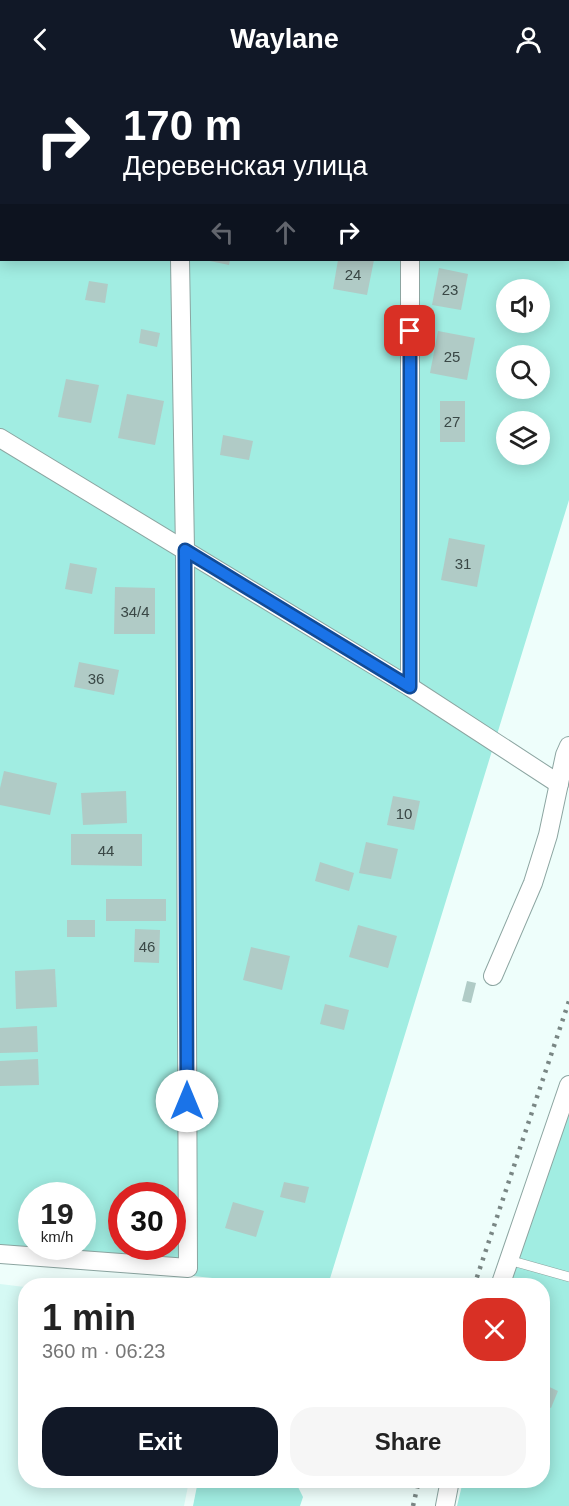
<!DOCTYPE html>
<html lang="en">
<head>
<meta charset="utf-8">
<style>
  :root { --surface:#fff; --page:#f6f6f6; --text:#222; --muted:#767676; --accent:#111827 }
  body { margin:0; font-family:Helvetica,sans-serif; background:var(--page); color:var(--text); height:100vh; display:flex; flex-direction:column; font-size:22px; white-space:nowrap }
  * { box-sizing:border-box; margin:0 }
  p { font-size:20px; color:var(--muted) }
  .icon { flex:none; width:33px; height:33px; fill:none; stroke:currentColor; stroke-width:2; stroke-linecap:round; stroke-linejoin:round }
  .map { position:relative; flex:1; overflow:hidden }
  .details { position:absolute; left:18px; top:1200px; width:532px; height:210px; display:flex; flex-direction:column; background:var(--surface); border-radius:24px; box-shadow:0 3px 15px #0003 }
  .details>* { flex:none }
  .banner { position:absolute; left:0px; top:0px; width:570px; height:183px; box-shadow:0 3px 15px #0003; background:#111827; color:#fff; overflow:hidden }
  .buttons { position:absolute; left:496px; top:201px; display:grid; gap:12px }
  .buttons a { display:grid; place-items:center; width:54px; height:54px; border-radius:50%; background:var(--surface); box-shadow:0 3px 15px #0003; font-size:30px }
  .speed { position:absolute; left:18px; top:1104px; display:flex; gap:12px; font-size:30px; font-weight:700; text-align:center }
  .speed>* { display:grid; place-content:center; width:78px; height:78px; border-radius:50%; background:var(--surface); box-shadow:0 3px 15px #0003; line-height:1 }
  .speed small { font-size:15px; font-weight:400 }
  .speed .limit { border:9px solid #d22; background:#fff; color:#111 }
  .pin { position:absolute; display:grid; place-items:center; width:51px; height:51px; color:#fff; margin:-26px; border-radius:12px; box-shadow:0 3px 9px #0006 }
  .me { position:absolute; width:66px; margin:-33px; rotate:0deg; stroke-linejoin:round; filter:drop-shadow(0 0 4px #0008) }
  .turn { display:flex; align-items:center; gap:21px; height:126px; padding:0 24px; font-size:27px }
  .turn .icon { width:78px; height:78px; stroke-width:2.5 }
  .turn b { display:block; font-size:42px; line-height:51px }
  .lanes { display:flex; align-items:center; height:57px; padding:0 24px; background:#0003; justify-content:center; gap:30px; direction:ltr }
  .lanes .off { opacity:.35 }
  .round { display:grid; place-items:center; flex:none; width:63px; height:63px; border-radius:24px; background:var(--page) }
  .summary { display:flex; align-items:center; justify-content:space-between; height:102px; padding:0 24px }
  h1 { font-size:36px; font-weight:700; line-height:45px }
  .primary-button { display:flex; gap:12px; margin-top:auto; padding:12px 24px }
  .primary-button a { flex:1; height:69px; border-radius:24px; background:var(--accent); color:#fff; font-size:24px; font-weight:700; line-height:69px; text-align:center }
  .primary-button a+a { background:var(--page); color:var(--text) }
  header { display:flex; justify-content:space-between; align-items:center; height:78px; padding:0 24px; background:var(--accent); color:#fff; font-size:27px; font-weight:700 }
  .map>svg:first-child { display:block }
  .built { fill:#d5f9f4 }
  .green { fill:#a1ede2; fill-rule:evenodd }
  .building { fill:#b0cbc6 }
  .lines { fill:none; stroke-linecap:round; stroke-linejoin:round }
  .lane-casing { stroke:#8ca5a1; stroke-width:10 }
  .street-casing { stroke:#8ca5a1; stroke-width:20 }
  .lane { stroke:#fff; stroke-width:9 }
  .street { stroke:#fff; stroke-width:18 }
  .rail { stroke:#798684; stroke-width:4.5; stroke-dasharray:3 6; stroke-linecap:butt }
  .route-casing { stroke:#114b97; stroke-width:15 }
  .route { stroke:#1a73e8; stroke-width:10 }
  .labels { text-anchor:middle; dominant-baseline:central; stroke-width:5; stroke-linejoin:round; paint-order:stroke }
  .number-label { font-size:15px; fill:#3a4846 }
</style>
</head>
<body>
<header><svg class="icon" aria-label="back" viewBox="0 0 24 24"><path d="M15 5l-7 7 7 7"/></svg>Waylane<svg class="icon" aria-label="person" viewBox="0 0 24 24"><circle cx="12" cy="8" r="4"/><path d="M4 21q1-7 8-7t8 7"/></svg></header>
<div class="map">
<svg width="569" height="1428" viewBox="0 0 569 1428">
  <rect width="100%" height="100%" fill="#eefefb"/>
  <polygon class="built" points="0,1206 25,1209 26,1402 189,1403 184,1428 0,1428"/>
  <g class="green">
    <path d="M0,0H569V422L328,1207H279L0,1178ZM2,2H568V182H2ZM507,212H540V244H507ZM507,278H540V310H507ZM507,344H540V376H507ZM32,1118H82V1168H32ZM122,1118H172V1168H122Z"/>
    <polygon points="569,997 569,1428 457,1428 463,1403 543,1402 543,1208 508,1207 528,1122"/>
    <polygon points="198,1403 295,1403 303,1419 300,1428 193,1428"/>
  </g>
  <g class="building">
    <polygon points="205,182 230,182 229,187"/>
    <polygon points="338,182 374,182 367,217 333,211"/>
    <polygon points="439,190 468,196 461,232 432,227"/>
    <polygon points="89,203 108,206 105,225 85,222"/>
    <polygon points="141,251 160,255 157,269 139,265"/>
    <polygon points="438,253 475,260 467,302 430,295"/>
    <polygon points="66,301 99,307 91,345 58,339"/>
    <polygon points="127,316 164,323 155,367 118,360"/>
    <rect x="440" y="323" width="25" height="41"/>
    <polygon points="223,357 253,363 249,382 220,377"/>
    <polygon points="449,460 485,467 477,509 441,502"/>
    <polygon points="70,485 97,490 92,516 65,511"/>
    <polygon points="115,509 155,510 155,556 114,556"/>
    <polygon points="79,584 119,592 114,617 74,609"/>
    <polygon points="4,693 57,705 50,737 0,727 0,710"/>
    <polygon points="126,713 127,745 83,747 81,715"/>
    <polygon points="393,718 420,723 414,752 387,747"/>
    <polygon points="71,756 142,756 142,788 71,787"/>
    <polygon points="366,764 398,771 391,801 359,795"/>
    <polygon points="320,784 354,795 349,813 315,803"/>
    <rect x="106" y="821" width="60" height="22"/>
    <rect x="67" y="842" width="28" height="17"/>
    <polygon points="358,847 397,858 388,890 349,879"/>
    <polygon points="135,851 160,852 159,885 134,884"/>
    <polygon points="251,869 290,878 282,912 243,902"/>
    <polygon points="55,891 57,929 16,931 15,893"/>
    <polygon points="467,903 476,905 471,925 462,923"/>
    <polygon points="325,926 349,932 344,952 320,946"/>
    <polygon points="37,948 38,974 0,975 0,950"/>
    <polygon points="38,981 39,1007 0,1008 0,983"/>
    <polygon points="284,1104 309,1109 305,1125 280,1119"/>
    <polygon points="233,1124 264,1133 256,1159 225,1150"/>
    <polygon points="543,1306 558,1313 551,1330 543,1327"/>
  </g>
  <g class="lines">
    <g class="lane-casing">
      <polyline id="lane" points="509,1182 569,1199"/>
    </g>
    <g class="street-casing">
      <g id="street">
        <polyline points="20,0 26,2"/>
        <polyline points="176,0 176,2"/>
        <polyline points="406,0 406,2"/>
        <polyline points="568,131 569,131"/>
        <polyline points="410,182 410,609"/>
        <polyline points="0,360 410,609 559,706"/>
        <polyline points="493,898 533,805 548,757 565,677 569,668"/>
        <polyline points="0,1176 188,1190 185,472 180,182"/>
        <polyline points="500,1208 569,1007"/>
        <polyline points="445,1428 450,1402"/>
      </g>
    </g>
    <use href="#lane" class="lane"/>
    <use href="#street" class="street"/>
    <g class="rail">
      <polyline points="474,1208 569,923"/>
      <polyline points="413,1428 419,1402"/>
    </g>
  </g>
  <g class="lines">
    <g class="route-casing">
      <polyline id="route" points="187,1023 185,472 410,609 410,253"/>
    </g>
    <use href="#route" class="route"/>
  </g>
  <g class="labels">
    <g class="number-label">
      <text x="353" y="196">24</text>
      <text x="450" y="211">23</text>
      <text x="452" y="278">25</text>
      <text x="452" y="343">27</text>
      <text x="463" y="485">31</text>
      <text x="135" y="533">34/4</text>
      <text x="96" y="600">36</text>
      <text x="404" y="735">10</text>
      <text x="106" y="772">44</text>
      <text x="147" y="868">46</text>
    </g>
  </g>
</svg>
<div class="buttons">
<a><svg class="icon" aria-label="sound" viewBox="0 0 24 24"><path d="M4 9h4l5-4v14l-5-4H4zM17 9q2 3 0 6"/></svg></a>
<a><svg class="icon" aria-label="search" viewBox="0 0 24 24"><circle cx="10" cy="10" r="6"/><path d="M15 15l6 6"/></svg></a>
<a><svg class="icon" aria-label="layers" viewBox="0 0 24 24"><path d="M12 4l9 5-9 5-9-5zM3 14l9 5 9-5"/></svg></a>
</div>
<div class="speed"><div>19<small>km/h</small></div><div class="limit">30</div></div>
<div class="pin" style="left:410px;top:253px;background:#d93025"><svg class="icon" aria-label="arrive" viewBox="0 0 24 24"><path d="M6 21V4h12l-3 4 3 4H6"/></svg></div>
<svg class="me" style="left:187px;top:1023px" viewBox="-20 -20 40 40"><circle r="19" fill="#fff"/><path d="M0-13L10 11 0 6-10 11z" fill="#1a73e8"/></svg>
<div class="banner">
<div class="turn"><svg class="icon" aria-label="right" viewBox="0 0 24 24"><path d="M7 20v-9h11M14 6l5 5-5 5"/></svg><div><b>170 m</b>Деревенская улица</div></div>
<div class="lanes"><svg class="icon off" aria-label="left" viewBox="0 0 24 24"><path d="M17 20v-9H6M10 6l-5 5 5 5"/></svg><svg class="icon off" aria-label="ahead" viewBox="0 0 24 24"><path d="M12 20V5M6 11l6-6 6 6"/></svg><svg class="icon" aria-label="right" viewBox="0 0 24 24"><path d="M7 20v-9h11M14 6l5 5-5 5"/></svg></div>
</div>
<section class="details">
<div class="summary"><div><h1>1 min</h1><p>360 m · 06:23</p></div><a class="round" style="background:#d93025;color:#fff"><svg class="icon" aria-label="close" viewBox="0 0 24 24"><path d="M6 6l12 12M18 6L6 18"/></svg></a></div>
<div class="primary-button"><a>Exit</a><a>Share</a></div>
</section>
</div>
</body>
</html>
